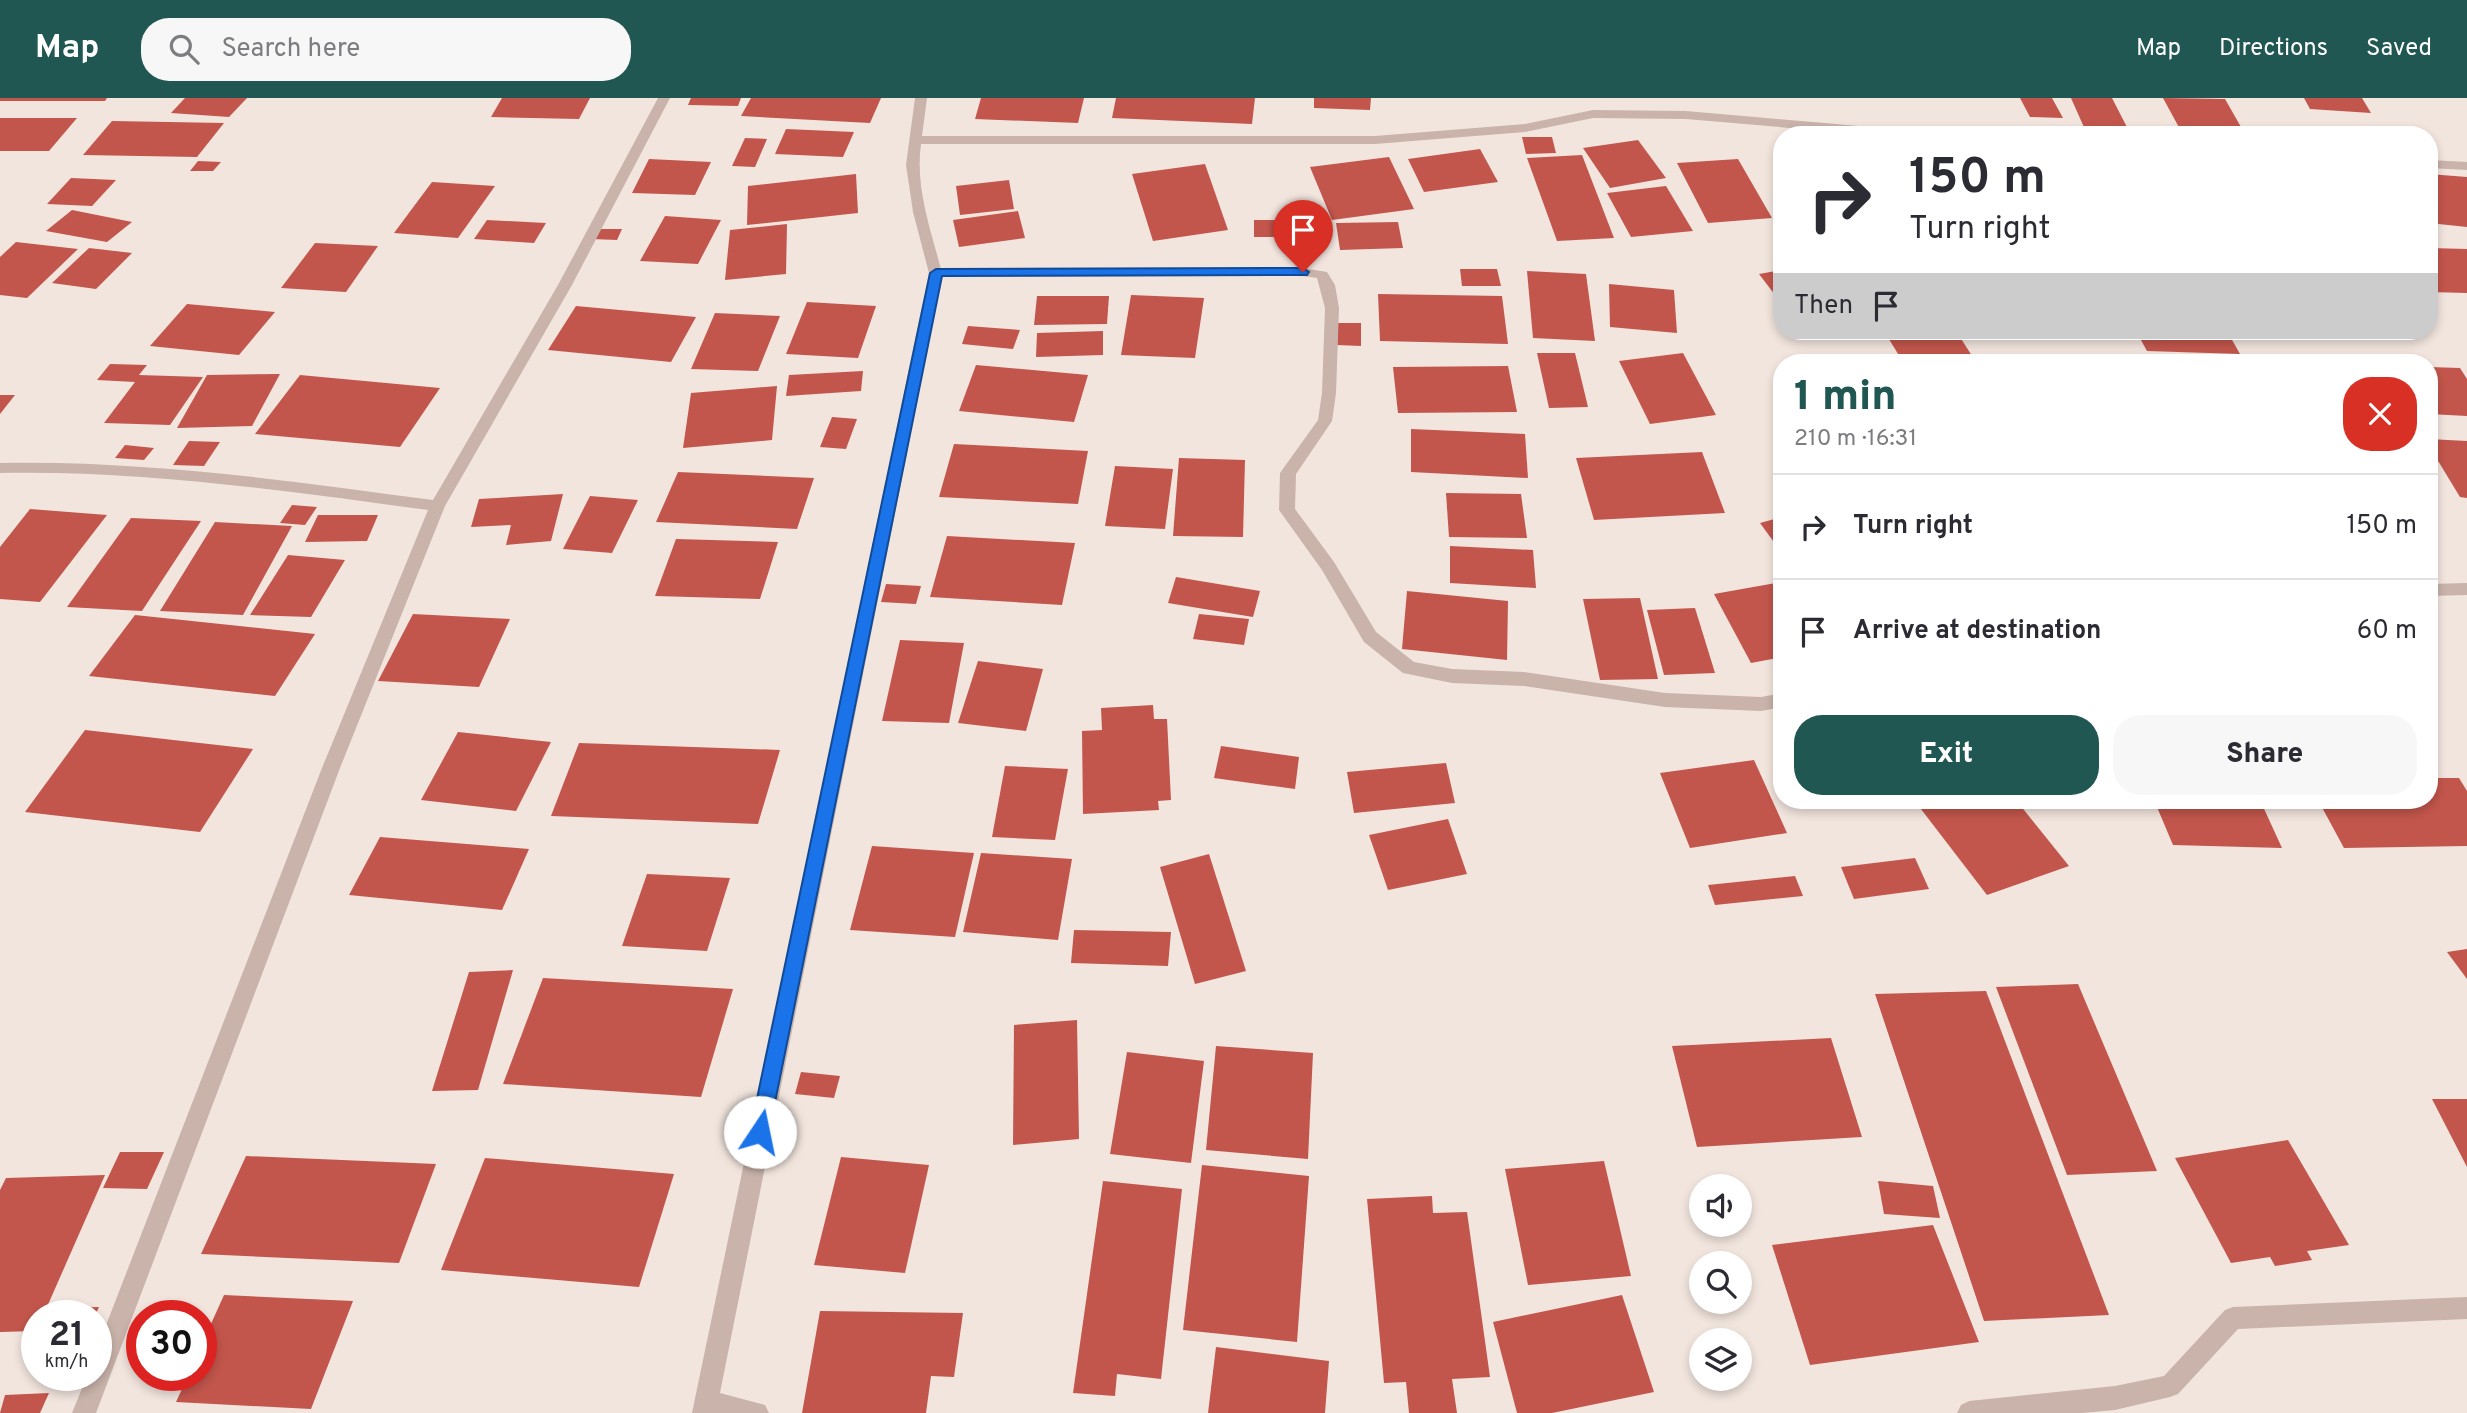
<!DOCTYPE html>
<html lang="en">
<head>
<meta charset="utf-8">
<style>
  :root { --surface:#fff; --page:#f7f7f7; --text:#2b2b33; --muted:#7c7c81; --line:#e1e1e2; --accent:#205752 }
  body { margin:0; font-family:Overpass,sans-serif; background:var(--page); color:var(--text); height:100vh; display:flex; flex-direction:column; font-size:26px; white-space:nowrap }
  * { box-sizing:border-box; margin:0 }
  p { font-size:23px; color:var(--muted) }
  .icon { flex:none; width:38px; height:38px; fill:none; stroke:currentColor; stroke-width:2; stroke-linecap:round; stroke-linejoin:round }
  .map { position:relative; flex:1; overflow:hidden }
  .panel { position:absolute; left:1773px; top:256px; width:665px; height:455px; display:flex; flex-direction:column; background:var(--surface); border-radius:28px; box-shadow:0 4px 10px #0003 }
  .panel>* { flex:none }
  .banner { position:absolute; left:1773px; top:28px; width:665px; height:214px; border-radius:28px; box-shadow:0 4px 10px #0003; background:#fff; color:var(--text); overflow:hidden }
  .fabs { position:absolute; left:1689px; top:1076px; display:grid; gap:14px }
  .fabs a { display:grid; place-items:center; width:63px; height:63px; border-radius:50%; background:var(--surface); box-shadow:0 4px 10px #0003; font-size:35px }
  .speed { position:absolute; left:21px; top:1202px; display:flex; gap:14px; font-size:35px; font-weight:700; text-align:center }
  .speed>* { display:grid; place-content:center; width:91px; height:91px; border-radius:50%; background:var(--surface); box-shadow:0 4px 10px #0003; line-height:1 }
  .speed small { font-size:18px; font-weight:400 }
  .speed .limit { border:10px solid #d22; background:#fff; color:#111 }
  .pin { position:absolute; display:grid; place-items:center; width:60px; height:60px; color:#fff; margin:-72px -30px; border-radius:50% 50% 50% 0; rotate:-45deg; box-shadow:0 0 7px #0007 }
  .pin .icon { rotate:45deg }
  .me { position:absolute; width:77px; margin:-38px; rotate:11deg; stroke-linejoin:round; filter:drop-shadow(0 0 5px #0008) }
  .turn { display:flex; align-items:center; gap:24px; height:147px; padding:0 21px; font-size:32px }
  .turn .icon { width:91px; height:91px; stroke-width:2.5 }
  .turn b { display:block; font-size:49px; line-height:60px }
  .then { display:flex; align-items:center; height:66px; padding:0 21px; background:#0003; gap:14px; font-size:26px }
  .round { display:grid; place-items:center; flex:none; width:74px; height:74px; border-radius:28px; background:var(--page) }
  .overview { display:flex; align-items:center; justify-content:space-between; height:119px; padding:0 21px }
  h1 { font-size:42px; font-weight:800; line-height:52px; color:var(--accent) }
  .action { display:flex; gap:14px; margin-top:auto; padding:14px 21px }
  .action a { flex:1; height:80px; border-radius:28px; background:var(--accent); color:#fff; font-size:28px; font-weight:800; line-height:80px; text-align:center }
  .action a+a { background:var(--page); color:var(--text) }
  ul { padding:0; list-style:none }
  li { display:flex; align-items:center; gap:21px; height:105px; padding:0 21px; border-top:2px solid var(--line) }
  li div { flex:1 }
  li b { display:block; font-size:26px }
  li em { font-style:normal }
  header { display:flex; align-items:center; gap:42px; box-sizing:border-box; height:98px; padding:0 35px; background:var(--accent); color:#fff }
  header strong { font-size:33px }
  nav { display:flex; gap:38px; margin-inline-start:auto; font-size:24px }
  .search { width:490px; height:63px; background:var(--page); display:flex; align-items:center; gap:18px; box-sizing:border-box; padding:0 24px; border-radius:28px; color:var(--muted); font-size:26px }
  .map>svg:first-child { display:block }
  .building { fill:#c2564c }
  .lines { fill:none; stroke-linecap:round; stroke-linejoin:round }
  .street { fill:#c9b3aa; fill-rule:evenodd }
  .route { fill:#1a73e8; stroke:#114b97; stroke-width:2 }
</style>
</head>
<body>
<header>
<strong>Map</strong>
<div class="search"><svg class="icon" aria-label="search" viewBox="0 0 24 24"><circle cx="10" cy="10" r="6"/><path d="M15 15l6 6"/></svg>Search here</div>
<nav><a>Map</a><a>Directions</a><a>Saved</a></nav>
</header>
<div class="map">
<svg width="2467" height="1315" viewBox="0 0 2467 1315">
  <rect width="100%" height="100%" fill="#f2e5de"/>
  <g class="building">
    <polygon points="0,0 107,0 105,3 0,3"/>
    <polygon points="185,0 247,0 229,19 171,15"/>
    <polygon points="502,0 590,0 579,21 491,19"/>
    <polygon points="691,0 741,0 738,8 688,7"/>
    <polygon points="751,0 881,0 870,25 741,18"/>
    <polygon points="981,0 1084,0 1078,25 975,21"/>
    <polygon points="1116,0 1255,0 1252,26 1112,20"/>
    <polygon points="1314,0 1371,0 1370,12 1314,10"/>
    <polygon points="2020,0 2052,0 2063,20 2030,19"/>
    <polygon points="2071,0 2112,0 2131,37 2087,36"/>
    <polygon points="2163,0 2225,1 2245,36 2181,33"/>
    <polygon points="2304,0 2362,0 2371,15 2310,11"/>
    <polygon points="0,20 77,20 49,53 0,53"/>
    <polygon points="112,23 224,25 197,59 83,57"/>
    <polygon points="786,31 854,34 843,59 775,56"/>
    <polygon points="1522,39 1552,39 1556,55 1526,56"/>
    <polygon points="745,40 767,41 755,69 732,68"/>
    <polygon points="1638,42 1666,80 1610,90 1583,50"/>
    <polygon points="1480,51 1498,84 1424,94 1408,61"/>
    <polygon points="1582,57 1614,140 1557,143 1527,60"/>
    <polygon points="1389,59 1414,111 1332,122 1310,69"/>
    <polygon points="649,61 711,64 695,97 632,95"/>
    <polygon points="1738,61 1772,120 1708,125 1677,65"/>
    <polygon points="198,63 221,64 213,73 190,73"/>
    <polygon points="1205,66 1228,132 1153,143 1132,76"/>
    <polygon points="856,76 858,115 747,127 748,88"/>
    <polygon points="2429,76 2467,79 2467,129 2429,125"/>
    <polygon points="71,80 116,82 92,108 47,106"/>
    <polygon points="1009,82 1014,111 960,117 956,88"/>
    <polygon points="432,84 495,88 458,140 394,135"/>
    <polygon points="1666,88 1693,133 1631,139 1607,95"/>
    <polygon points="72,112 132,124 107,144 46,133"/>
    <polygon points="1018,113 1025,140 959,149 953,122"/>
    <polygon points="665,118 721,122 698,166 640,163"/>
    <polygon points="487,122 546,125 534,145 474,141"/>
    <rect x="1254" y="122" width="43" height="17"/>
    <polygon points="1398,124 1403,150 1340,152 1336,125"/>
    <polygon points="787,126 786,176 725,182 730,132"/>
    <polygon points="597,131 622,131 617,142 592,141"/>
    <polygon points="16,144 78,151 27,200 0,197 0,159"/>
    <polygon points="315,145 378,148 346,194 281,190"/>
    <polygon points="89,150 132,155 96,191 52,185"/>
    <polygon points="2429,150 2467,151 2467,195 2429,194"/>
    <polygon points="1460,171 1497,171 1501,188 1462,188"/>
    <polygon points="1782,172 1782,206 1759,176"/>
    <polygon points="1527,173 1586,176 1595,243 1533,240"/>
    <polygon points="1609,186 1674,192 1677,235 1610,229"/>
    <polygon points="1378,196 1502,198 1508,246 1380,243"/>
    <polygon points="1131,197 1204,200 1195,260 1121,257"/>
    <polygon points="1037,198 1109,198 1107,226 1034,227"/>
    <polygon points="807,204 876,208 858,260 786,256"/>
    <polygon points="187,206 275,214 239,257 150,248"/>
    <polygon points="576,208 696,219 671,264 548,252"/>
    <polygon points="715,215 780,218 758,273 691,271"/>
    <polygon points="1338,225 1361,225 1361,248 1337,247"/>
    <polygon points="968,228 1020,232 1013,251 962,246"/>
    <polygon points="1103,233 1103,257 1036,259 1037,235"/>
    <polygon points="1884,233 1956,233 1976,264 1903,264"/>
    <polygon points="2136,233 2227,233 2240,256 2147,253"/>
    <polygon points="1537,255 1575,255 1588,309 1549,310"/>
    <polygon points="1683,255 1716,317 1650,326 1619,263"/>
    <polygon points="110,266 147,267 139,277 203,279 170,327 104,325 135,284 97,282"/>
    <polygon points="976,267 1088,277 1074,324 959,313"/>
    <polygon points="1508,268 1517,314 1398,315 1393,269"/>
    <polygon points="2429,269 2460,270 2467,281 2467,318 2429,316"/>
    <polygon points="863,273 861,293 786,298 789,277"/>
    <polygon points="280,276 252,328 177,330 207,277"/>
    <polygon points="300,277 440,290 400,349 255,336"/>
    <polygon points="777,288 772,342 683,350 691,295"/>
    <polygon points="0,297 15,297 0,316"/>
    <polygon points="832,319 857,321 846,351 820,349"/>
    <polygon points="1411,331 1525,336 1528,380 1411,374"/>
    <polygon points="2429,341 2467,343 2467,400 2460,399 2429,348"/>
    <polygon points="189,343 220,344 204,368 173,367"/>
    <polygon points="954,346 1088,353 1078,406 939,399"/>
    <polygon points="125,347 154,350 144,362 115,360"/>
    <polygon points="1702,354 1725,415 1594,422 1576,360"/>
    <polygon points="1179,360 1245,362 1243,439 1173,438"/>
    <polygon points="1115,368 1173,371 1165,431 1105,428"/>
    <polygon points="678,374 814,380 797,431 656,424"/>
    <polygon points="1446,395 1521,396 1527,440 1449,439"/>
    <polygon points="563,396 551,443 506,447 511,427 471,429 479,401"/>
    <polygon points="590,398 638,402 612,455 563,451"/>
    <polygon points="292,407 317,409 305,427 280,425"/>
    <polygon points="30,411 107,417 40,504 0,501 0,449"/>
    <polygon points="318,417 378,417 367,443 305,444"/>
    <polygon points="1782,419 1782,446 1776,447 1760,425"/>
    <polygon points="131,420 201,423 142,513 67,509"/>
    <polygon points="215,424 292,428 243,517 160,513"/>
    <polygon points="947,438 1075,445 1062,507 930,499"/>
    <polygon points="676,441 778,444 760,501 655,498"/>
    <polygon points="1450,448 1533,452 1536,490 1450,485"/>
    <polygon points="288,457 345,462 311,519 250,517"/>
    <polygon points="1176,479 1260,493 1253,519 1168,505"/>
    <polygon points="1782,484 1782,559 1751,565 1714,496"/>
    <polygon points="886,486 921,488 916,506 881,504"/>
    <polygon points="1407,493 1508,503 1507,562 1402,551"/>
    <polygon points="1640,500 1658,581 1600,582 1583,501"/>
    <polygon points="1695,510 1715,575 1664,577 1647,512"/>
    <polygon points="413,516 510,521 479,589 378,583"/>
    <polygon points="1199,516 1249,521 1244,547 1193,541"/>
    <polygon points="135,517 315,536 275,598 89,578"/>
    <polygon points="900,542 964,545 949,625 882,623"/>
    <polygon points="978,563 1043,571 1026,633 958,625"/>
    <polygon points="1153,607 1154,621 1167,621 1171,702 1158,703 1159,712 1083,716 1082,633 1102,632 1101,610"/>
    <polygon points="85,632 253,651 200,734 25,714"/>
    <polygon points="458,634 551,644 516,713 421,702"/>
    <polygon points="579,645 780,652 758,726 551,718"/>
    <polygon points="1221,648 1299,659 1295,691 1214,680"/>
    <polygon points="1754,662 1787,735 1690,750 1660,675"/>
    <polygon points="1446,665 1455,705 1354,715 1347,674"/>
    <polygon points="1005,668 1068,671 1055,742 992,739"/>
    <polygon points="2429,680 2459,680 2467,693 2467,748 2344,750 2318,702 2429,702"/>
    <polygon points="1914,702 2016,702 2069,768 1987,797"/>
    <polygon points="2154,702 2260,702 2282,750 2173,747"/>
    <polygon points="1448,721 1467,776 1388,792 1369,737"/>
    <polygon points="380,739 529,751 502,812 349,797"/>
    <polygon points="872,748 974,755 955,839 850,832"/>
    <polygon points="981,755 1072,761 1058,842 963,834"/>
    <polygon points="1209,756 1246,873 1195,886 1160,769"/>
    <polygon points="1915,760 1929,791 1854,801 1841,769"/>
    <polygon points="647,776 730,780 707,853 622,848"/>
    <polygon points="1795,778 1803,798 1715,807 1708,787"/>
    <polygon points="1074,832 1171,834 1168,868 1071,865"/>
    <polygon points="2467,851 2467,881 2447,854"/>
    <polygon points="513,872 478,992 432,993 469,874"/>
    <polygon points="543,880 733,891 701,999 503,986"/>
    <polygon points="2078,886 2157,1073 2067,1077 1996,889"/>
    <polygon points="1986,893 2109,1217 1984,1223 1875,896"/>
    <polygon points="1077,922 1079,1041 1013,1047 1014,927"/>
    <polygon points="1831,940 1862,1039 1697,1049 1672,948"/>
    <polygon points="1216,948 1313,955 1308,1061 1206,1052"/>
    <polygon points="1127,954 1204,963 1191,1065 1110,1056"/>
    <polygon points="801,974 840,978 834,1000 795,996"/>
    <polygon points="2432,1001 2467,1001 2467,1069"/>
    <polygon points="2288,1042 2349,1147 2307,1153 2312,1162 2275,1168 2270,1159 2231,1165 2175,1060"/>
    <polygon points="120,1054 164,1054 147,1091 103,1090"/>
    <polygon points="246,1058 436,1066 399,1165 201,1156"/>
    <polygon points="841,1059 929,1067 905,1175 814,1167"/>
    <polygon points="485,1060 674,1076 639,1189 441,1172"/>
    <polygon points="1604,1063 1631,1178 1528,1187 1505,1071"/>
    <polygon points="1202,1067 1309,1078 1297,1244 1183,1232"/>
    <polygon points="105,1077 43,1218 37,1218 36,1233 0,1234 0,1092 6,1080"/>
    <polygon points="1103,1083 1182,1091 1161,1281 1117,1276 1115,1298 1073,1295"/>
    <polygon points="1878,1083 1933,1088 1940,1120 1884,1116"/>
    <polygon points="1432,1098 1433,1115 1467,1114 1490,1279 1452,1281 1457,1315 1409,1315 1406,1284 1384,1285 1367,1101"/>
    <polygon points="1933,1127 1979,1244 1810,1267 1772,1147"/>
    <polygon points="224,1197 353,1203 311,1311 176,1304 188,1278 201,1278 201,1248"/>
    <polygon points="1622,1197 1654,1294 1552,1315 1517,1315 1493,1224"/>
    <polygon points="99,1209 95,1218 61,1218 65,1210"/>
    <polygon points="820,1213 963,1215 954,1279 931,1278 926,1315 802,1315"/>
    <polygon points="1216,1249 1329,1263 1325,1315 1208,1315"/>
    <polygon points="49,1295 40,1315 0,1315 5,1297"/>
  </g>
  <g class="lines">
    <g class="street">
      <path d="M658,0H670L572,187L445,408L340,670L96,1315H72L87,1278H96V1253L322,670L428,412C287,393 142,372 0,375V365C144,362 291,383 433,402L558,187Z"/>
      <path d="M915,0H927L922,38H1375L1525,26L1593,12L1686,13L1916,33L1922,37H1872L1686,21L1593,20L1525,34L1375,46H921C915,88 930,130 941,171L1303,170L1327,174L1335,187L1339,210L1336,295L1332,323L1296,376L1295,411L1334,464L1376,534L1414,564L1452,571L1524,574L1665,595L1761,599L1782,595V609L1761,613L1665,609L1524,588L1452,585L1403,575L1364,544L1322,472L1279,412L1280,375L1318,322L1322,295L1325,210L1317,180L1303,178L942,179L720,1295L765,1307L769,1315H692L929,175L913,114L906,67Z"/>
      <polygon points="2429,62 2467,64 2467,72 2429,70"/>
      <polygon points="2467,485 2467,497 2429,498 2429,486"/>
      <polygon points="2467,1199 2467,1221 2238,1231 2178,1296 2170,1299 2115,1312 2082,1315 1957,1315 1961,1307 1969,1303 2115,1288 2164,1278 2225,1212 2233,1209"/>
    </g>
  </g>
  <polygon class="route" points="1303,170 1309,174 1307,177 942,178 769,1034 766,1041 760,1043 753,1041 750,1034 930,175 936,171"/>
</svg>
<div class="fabs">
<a><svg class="icon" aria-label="sound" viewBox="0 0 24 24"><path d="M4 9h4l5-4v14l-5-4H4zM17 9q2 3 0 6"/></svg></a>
<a><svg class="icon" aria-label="search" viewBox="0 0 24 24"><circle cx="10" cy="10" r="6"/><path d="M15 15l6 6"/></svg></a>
<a><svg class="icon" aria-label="layers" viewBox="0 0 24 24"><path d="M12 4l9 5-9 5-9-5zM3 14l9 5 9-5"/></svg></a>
</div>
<div class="speed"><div>21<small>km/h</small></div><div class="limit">30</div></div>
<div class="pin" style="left:1303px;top:174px;background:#d93025"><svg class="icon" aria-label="arrive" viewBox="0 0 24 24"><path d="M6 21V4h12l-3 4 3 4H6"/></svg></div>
<svg class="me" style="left:760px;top:1034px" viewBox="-20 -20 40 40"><circle r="19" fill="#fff"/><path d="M0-13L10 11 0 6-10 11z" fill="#1a73e8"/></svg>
<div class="banner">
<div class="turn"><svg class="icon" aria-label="right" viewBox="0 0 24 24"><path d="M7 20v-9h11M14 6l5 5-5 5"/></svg><div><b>150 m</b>Turn right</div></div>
<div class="then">Then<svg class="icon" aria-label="arrive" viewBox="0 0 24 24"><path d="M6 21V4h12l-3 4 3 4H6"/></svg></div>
</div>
<section class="panel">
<div class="overview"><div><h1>1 min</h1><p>210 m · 16:31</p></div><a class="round" style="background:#d93025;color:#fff"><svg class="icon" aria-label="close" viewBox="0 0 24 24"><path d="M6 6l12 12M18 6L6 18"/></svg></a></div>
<ul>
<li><svg class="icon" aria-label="right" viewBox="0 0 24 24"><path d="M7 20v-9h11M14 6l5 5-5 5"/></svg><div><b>Turn right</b></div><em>150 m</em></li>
<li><svg class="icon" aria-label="arrive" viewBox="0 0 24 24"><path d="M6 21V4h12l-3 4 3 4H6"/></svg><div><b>Arrive at destination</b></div><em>60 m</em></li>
</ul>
<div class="action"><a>Exit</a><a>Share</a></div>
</section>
</div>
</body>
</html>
